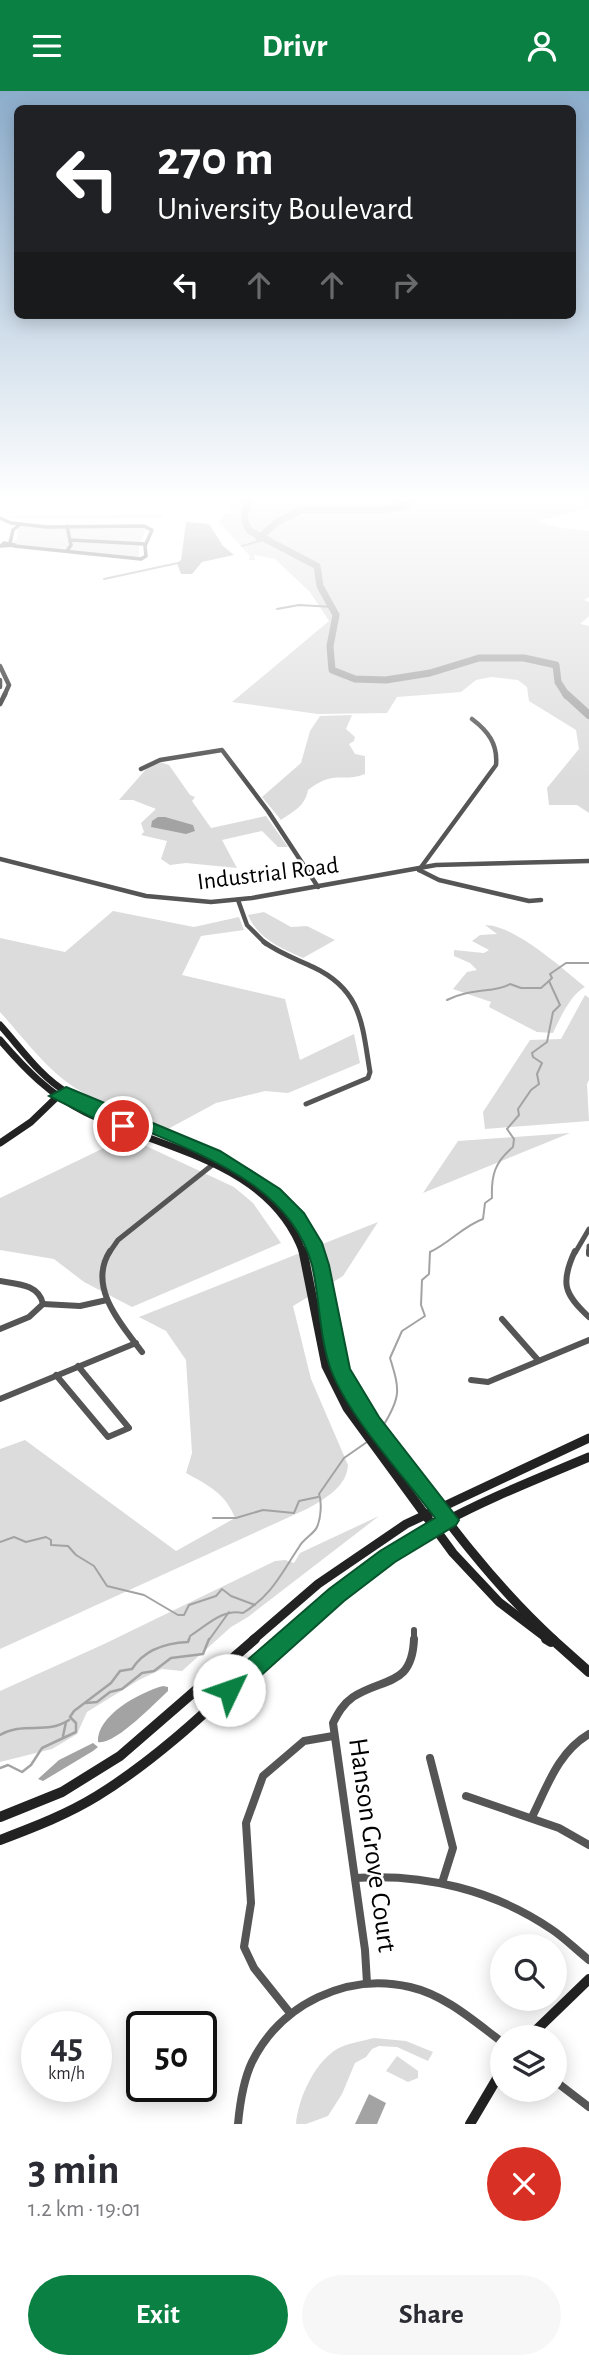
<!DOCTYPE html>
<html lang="en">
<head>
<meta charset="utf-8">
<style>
  :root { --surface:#fff; --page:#f7f7f7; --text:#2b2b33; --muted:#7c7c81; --accent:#0b8043 }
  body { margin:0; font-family:"Alegreya Sans",sans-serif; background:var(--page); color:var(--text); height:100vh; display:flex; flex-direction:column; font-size:26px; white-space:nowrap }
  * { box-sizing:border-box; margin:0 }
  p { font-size:23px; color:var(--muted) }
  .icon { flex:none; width:38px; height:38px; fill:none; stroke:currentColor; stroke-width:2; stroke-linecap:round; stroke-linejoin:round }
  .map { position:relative; height:2033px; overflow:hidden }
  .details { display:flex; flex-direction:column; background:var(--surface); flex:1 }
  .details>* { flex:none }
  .hud { position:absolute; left:14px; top:14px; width:562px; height:214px; border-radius:10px; box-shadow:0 4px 18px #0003; background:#202124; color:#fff; overflow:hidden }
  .controls { position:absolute; left:490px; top:1843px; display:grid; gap:14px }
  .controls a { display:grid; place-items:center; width:77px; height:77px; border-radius:50%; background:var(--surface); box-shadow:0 4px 18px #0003; font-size:35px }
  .speed { position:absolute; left:21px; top:1920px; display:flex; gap:14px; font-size:35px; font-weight:700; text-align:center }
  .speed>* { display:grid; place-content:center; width:91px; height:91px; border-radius:50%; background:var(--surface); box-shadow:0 4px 18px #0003; line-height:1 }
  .speed small { font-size:18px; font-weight:400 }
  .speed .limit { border:4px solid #111; border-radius:10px; background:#fff; color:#111 }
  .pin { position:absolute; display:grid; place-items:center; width:60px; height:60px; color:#fff; margin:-30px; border:4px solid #fff; border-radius:50%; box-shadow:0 2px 7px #0007 }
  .me { position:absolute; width:77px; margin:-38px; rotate:48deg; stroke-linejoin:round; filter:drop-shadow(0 0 5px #0008) }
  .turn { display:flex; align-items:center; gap:24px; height:147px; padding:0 28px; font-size:32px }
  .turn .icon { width:91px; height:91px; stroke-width:2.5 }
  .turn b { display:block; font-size:49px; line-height:60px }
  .lanes { display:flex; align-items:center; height:66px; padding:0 28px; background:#0003; justify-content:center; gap:35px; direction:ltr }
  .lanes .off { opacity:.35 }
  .round { display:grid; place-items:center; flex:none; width:74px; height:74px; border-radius:37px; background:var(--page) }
  .head { display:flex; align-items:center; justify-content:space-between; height:119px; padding:0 28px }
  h1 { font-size:42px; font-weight:600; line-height:52px }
  .primary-button { display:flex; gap:14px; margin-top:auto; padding:14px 28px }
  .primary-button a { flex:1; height:80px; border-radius:42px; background:var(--accent); color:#fff; font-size:28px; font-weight:600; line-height:80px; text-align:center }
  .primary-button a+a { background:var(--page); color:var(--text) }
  header { display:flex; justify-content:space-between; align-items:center; height:91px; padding:0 28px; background:var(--accent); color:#fff; font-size:32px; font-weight:600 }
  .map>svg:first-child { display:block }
  .green { fill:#dcdcdc }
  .water { fill:#a3a3a3 }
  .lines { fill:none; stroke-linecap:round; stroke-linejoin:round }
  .stream-far1 { stroke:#a3a3a3; stroke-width:2 }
  .stream { stroke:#a3a3a3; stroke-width:2.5 }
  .river-far1 { stroke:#a3a3a3; stroke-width:7 }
  .river { stroke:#a3a3a3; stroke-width:8 }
  .street-far4 { stroke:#555; stroke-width:3.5 }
  .street-far3 { stroke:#555; stroke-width:4.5 }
  .street-far2 { stroke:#555; stroke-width:5 }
  .street-far1 { stroke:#555; stroke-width:6 }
  .street { stroke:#555; stroke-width:8 }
  .secondary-far4 { stroke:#222; stroke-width:4.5 }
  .secondary-far3 { stroke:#222; stroke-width:5 }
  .secondary-far2 { stroke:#222; stroke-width:7 }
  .secondary-far1 { stroke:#222; stroke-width:9 }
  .secondary { stroke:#222; stroke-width:10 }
  .route { fill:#0b8043; stroke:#07532c; stroke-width:2 }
  .labels { text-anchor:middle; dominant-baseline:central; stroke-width:5; stroke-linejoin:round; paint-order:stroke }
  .street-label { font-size:24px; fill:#000; stroke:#fff }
  .near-street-label { font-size:28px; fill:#000; stroke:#fff }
</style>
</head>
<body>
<header><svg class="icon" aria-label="menu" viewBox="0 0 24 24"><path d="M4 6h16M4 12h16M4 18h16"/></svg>Drivr<svg class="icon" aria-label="person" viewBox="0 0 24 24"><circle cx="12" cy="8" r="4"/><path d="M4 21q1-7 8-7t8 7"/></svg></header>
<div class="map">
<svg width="589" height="2033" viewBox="0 0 589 2033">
  <rect width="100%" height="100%" fill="#fff"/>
  <g class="green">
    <path d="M237,407H589V417L538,430C554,438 571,437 589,440V506L584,509L589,511V525L580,533L589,535V722L577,714H549L547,697L579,658L576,639L529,610L527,596L518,589L491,586L476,589L461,601L397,606L387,622L318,623L232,611L329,530L310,501L275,468L254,464L255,469H249L250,465L219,431L225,423L236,422L228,416Z"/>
    <polygon points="160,424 164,427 3,427 19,425"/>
    <polygon points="23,434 37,437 143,436 149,438 145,440 139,455 139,465 142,465 133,466 18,454 13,450 17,449 18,436"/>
    <path d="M352,624L346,638L355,646L354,650L349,653L355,663L365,665V683C341,692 335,678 308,699C305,715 294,720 281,729L262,706L301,672L310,640L320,625Z"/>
    <polygon points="160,671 169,674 190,704 195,706 192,710 211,737 266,725 288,756 278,756 262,740 222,749 237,777 186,772 170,774 161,768 167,750 141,744 144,741 141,732 156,718 133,709 119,709 147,677"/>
    <path d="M113,820L194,836L239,826L244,839L201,845L182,884L285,908L300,969L354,943L360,972L288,1002L265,1000L216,1012L168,1038C133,1024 94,1012 64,989C40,970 20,943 0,921V847L65,861Z"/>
    <path d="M264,821L291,836L307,835L335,849L303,867C280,856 259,849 248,824Z"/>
    <path d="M485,834C514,834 562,877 585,896C571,903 560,927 553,942L537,941L489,916L491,911L453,898L467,881L477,879L470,872L454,865V859L484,862L489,859L472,850L480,844L497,843Z"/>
    <polygon points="585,904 589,907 589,989 587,993 589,1030 485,1038 483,1021 530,949 561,948"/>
    <polygon points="114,1040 234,1096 253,1112 281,1152 132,1216 84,1191 54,1168 0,1159 0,1107 104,1057 114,1048"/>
    <polygon points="570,1042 423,1102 458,1050"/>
    <path d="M378,1131L343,1185L293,1215L311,1288L348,1374C347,1395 326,1407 309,1417L0,1558V1358L25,1349L176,1460L235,1427C226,1403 208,1394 186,1382L192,1362L186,1269L166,1240L139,1226Z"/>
    <polygon points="379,1425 248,1526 231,1536 182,1580 162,1578 139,1589 87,1621 77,1643 52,1658 0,1671 0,1600 102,1554 275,1470 285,1469 294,1472 300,1462"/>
    <path d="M374,1947L406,1950L433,1961L428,1970L397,1956L379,1955L372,1958L366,1966L355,1972L342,2003L328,2025L306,2033H296C298,2008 314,1972 337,1958C347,1952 363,1950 374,1947Z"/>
    <polygon points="397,1965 418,1980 418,1987 408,1991 386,1980"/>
  </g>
  <g class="water">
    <polygon points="186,431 209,433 223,455 234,464 202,471 192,483 181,483 177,472 181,469"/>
    <polygon points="158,726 165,726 193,734 195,740 186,743 151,736 152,730"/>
    <path d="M163,1595L168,1596V1600C155,1612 114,1655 98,1651C96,1625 140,1601 163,1595Z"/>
    <polygon points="93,1652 98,1656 93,1660 43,1690 38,1688 59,1669"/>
    <polygon points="369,2003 386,2012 377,2033 355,2033"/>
  </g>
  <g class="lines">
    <g class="stream-far1">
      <polyline points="385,419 404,419 415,412 411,408 402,407"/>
      <polyline points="242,455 263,449"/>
      <polyline points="104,488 178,472"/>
      <polyline points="277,518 299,514 333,516"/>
      <path d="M447,909C469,897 495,902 510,893L521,897H541L549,890"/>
      <path d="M383,1335C401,1306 400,1299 390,1267L402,1240L425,1225L421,1214L422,1189L429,1183L430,1161C450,1152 463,1135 483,1128L485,1112L492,1107C491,1084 495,1071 513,1056L514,1048L507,1038L519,1024L518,1018L531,999L539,993L537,983L542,972L533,966L532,962L547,951L553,921L560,914L549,890L552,887L550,883L566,872H589"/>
      <polyline points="213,1427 236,1427 263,1419 294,1422 299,1410 318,1406"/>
      <polyline points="0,1451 14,1446 26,1451 46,1446 51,1449 51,1454 68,1455 76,1464 94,1475 107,1495 144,1504 178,1524 184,1524 189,1514 216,1505 222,1498 231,1505 255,1514"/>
      <path d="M189,1549L190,1545C206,1535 223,1517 243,1522C272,1504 281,1483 299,1456C303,1448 314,1443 317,1436C321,1427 322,1411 319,1403L344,1367L367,1351"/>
      <polyline points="209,1549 229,1521"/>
    </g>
    <g class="stream">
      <polyline points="86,1612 97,1611 110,1601 122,1598 142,1582 154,1580 171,1567 203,1563 209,1548"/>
      <path d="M0,1644C23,1630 47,1644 69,1629"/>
      <polyline points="63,1645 66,1631"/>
      <path d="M0,1677L8,1674L22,1681L31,1674L42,1657L76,1641V1632L70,1626L74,1620L111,1592L120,1580L132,1578C144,1559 166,1552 188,1551L189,1548"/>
    </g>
    <g class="river-far1">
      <path d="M251,407C244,420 241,428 250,440L317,475L320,495L336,524L330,555L332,579L355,588L386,589L430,582L479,567H524L556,574L558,591L567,605"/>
      <polyline points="259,447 277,431 301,419 385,419 405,414 405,410 397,407"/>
    </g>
    <polyline class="river" points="566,603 589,624"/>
    <g class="street-far4">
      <polyline points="0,427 11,432 47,436 144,435 152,439 145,455 146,465 141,468 14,455"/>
      <polyline points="67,435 71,454 67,460"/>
      <polyline points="70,449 145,453"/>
      <polygon points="4,452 15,454 1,455"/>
      <polyline points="10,452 13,439 19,434"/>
    </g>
    <g class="street-far3">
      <polyline points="141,678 160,669 222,659 268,720 318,796"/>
      <polyline points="0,768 146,805 211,811 252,807 436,774 589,770"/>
      <path d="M419,779L496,674C498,653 488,640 472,628"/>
      <polyline points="419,779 439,789 529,810 541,809"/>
      <polyline points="238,809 247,834 266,853"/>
    </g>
    <g class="street-far2">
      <path d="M264,851C279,862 296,868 313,876C362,899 362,933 370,981L368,987L306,1013"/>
      <polyline points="589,1155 589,1162"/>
      <polyline points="109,1162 118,1149 216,1071"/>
      <polyline points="575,1162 589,1138"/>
    </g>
    <g class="street-far1">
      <path d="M110,1160C87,1196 121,1233 142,1261"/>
      <path d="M575,1160C560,1192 564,1203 589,1226"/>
      <polyline points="589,1160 589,1163"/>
      <path d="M0,1190C17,1193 39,1193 43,1213"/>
      <polyline points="43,1213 80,1215 107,1209"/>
      <polyline points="502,1228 538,1269"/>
      <polyline points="0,1238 29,1226 43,1213"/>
      <polyline points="56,1284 108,1346 129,1337 78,1275"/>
      <polyline points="471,1289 488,1291 589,1249"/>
      <polyline points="0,1308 136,1252"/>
      <polyline points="414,1549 414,1539"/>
    </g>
    <g class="street">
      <polyline points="430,1667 453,1757 442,1792"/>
      <polyline points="466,1705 559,1737 589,1754"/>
      <path d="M532,1726C547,1696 558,1661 589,1643"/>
      <path d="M355,1787C423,1782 494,1799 551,1838C565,1847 576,1859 589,1869"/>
      <path d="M367,1892L365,1859L333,1632C338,1622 343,1613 353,1606C384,1586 412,1596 414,1548"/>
      <polyline points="290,1922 254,1877 244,1856 251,1812 246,1732 263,1685 304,1650 333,1645"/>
      <polyline points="555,1990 589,2016"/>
      <path d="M238,2033C240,2011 243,1990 252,1971C281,1913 347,1881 410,1896C445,1904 474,1930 502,1951"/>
    </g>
    <g class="secondary-far4">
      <polyline points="0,575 9,594 4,605"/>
      <polyline points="0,589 0,596"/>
    </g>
    <polyline class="secondary-far3" points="0,613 5,603"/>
    <g class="secondary-far2">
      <path d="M0,934C21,957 40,986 68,1002C150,1049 281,1059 317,1162"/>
      <path d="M0,949C25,978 50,1004 85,1021C162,1059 270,1070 303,1162"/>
      <polyline points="0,1052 31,1031 59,1004"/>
    </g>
    <g class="secondary-far1">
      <polyline points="303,1160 326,1275 347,1317 453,1462 499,1511 549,1549"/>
      <path d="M316,1160C330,1210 329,1260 355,1306C418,1389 477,1479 554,1549"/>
      <polyline points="253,1549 318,1493 406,1433 589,1347"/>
      <path d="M283,1549C329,1508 379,1468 433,1437C483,1409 537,1388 589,1366"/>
    </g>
    <g class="secondary">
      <polyline points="546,1548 551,1551"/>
      <polyline points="552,1548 589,1581"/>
      <polyline points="0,1726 62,1701 120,1665 255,1548"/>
      <path d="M0,1749C34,1736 66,1724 97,1705C167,1662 225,1602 285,1548"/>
      <polyline points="529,1946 589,1888"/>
      <polyline points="470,2033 502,1979"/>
    </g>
  </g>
  <linearGradient id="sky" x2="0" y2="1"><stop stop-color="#8cadcc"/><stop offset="0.59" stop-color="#fff"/><stop offset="1" stop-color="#fff" stop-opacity="0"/></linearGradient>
  <rect width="589" height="691" fill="url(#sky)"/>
  <path class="route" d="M66,996L220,1060L280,1098L304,1122L322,1152L329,1174L350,1278L379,1326L459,1429L456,1434L395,1471L344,1510L237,1606L229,1608L221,1606L217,1599L221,1592L329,1498L380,1460L435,1427C403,1384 350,1328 331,1279C319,1246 320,1208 312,1174C290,1093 199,1063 130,1033L129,1039H117L49,1005Z"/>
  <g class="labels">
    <g class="street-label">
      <text transform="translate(268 783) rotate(-7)">Industrial Road</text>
    </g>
    <g class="near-street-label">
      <text transform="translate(372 1754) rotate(82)">Hanson Grove Court</text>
    </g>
  </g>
</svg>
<div class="controls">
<a><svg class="icon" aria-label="search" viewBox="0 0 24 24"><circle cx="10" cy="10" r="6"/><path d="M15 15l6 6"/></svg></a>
<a><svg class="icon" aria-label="layers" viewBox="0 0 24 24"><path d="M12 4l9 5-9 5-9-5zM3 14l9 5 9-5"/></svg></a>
</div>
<div class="speed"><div>45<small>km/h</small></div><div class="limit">50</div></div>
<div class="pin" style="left:123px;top:1035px;background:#d93025"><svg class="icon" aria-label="arrive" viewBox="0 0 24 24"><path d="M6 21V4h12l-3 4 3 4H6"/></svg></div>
<svg class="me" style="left:229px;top:1599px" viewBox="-20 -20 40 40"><circle r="19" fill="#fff"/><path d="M0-13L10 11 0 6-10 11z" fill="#0b8043"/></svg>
<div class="hud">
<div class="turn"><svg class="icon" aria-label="left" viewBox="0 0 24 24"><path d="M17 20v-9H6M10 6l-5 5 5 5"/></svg><div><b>270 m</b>University Boulevard</div></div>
<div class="lanes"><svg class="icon" aria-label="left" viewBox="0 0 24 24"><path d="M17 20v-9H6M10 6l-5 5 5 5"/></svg><svg class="icon off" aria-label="ahead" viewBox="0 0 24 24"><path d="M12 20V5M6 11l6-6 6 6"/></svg><svg class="icon off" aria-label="ahead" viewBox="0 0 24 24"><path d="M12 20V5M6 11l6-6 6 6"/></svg><svg class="icon off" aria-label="right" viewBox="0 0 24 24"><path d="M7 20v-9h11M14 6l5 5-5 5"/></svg></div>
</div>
</div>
<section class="details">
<div class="head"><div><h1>3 min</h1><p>1.2 km · 19:01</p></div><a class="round" style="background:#d93025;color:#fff"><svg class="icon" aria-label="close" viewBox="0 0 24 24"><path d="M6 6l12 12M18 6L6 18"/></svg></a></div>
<div class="primary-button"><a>Exit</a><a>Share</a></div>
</section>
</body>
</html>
